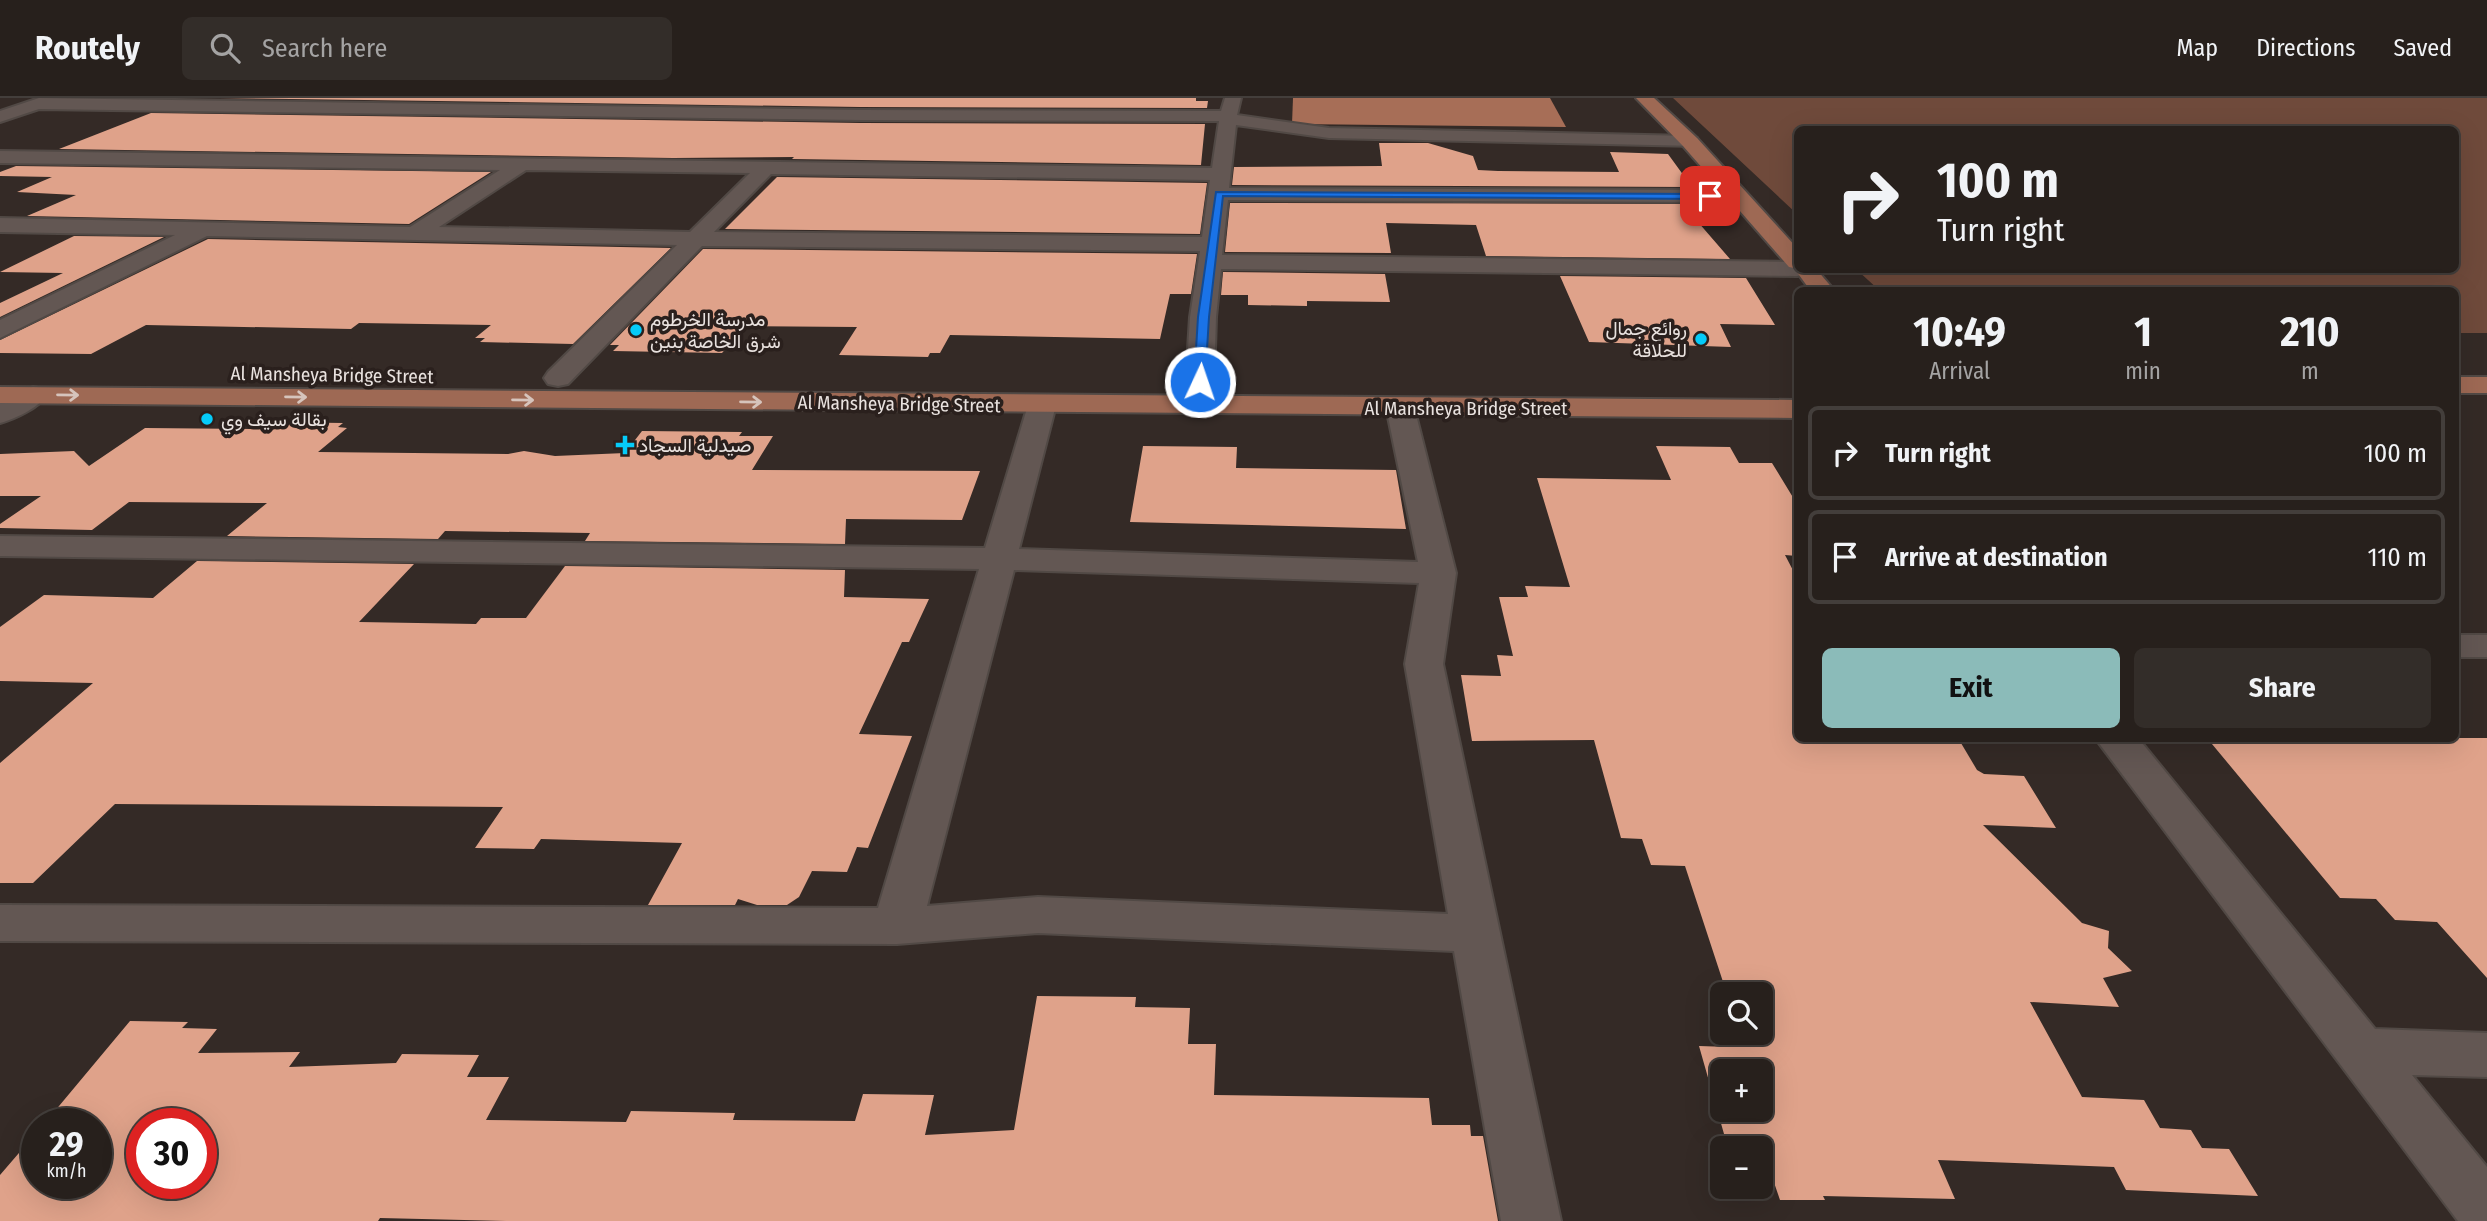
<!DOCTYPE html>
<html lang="en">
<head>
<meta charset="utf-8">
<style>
  :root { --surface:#27201c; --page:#332d29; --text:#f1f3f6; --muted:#a4a3a3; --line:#433e3b; --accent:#8bbbb9 }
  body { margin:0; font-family:"Fira Sans Condensed",Vazirmatn,sans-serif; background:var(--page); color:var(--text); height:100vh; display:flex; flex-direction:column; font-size:26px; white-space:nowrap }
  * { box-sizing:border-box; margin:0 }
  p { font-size:23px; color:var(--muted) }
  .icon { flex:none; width:38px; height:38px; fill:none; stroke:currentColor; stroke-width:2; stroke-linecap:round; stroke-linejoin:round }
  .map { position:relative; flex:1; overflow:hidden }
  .sheet { position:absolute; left:1794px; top:189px; width:665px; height:455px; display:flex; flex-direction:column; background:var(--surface); border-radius:10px; box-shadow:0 7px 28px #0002,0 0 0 2px var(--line) }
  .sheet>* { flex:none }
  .banner { position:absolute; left:1794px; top:28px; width:665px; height:147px; border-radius:10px; box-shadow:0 7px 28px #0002,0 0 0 2px var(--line); background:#27201c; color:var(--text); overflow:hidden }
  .controls { position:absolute; left:1710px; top:884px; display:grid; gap:14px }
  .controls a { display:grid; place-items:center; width:63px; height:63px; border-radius:10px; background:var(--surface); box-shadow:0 7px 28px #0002,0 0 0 2px var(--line); font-size:35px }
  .speed { position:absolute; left:21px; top:1010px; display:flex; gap:14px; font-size:35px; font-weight:700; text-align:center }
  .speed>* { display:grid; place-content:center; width:91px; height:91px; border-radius:50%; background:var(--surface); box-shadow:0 7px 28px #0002,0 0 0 2px var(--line); line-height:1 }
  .speed small { font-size:18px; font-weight:400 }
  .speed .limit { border:10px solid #d22; background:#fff; color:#111 }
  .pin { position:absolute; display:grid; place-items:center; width:60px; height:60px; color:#fff; margin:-30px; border-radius:14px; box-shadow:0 4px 10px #0006 }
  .me { position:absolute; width:77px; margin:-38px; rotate:3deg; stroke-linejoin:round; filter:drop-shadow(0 0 5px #0008) }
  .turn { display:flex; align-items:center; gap:24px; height:147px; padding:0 28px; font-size:32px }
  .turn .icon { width:91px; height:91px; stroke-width:2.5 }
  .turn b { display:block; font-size:49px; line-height:60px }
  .eta { display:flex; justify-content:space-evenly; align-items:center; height:119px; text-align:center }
  .eta b { font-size:42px; font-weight:700; line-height:49px }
  .cta { display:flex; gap:14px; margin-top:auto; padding:14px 28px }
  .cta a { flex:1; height:80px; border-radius:10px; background:var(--accent); color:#111; font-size:28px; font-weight:700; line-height:80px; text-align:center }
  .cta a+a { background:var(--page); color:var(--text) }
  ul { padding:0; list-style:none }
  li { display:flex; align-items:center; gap:21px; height:94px; margin:0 14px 10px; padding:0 14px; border:4px solid var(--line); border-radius:10px }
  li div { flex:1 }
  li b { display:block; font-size:26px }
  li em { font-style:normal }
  header { display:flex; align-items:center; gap:42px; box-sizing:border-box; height:98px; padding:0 35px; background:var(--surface); border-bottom:2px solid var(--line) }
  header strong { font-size:33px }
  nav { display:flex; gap:38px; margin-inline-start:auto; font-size:24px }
  .search { width:490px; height:63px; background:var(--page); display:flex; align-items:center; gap:18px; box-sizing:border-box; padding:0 24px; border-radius:10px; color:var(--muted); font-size:26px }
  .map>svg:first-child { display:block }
  .green { fill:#6f4a3b }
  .water { fill:#a76e57 }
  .building { fill:#dfa28a; fill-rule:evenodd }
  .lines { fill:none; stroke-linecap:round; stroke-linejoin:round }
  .minor-casing { stroke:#514945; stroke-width:4 }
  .major-casing { stroke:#514945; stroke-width:4 }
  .minor { fill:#635753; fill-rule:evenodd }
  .major { fill:#9e6954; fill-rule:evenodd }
  .oneway { stroke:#d6c4bc }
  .route { fill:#1a73e8; stroke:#114b97; stroke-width:2 }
  .poi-dot { fill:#05cbf9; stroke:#2a201d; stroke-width:2.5 }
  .labels { text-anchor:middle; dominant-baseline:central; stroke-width:7; stroke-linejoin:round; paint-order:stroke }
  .far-poi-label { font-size:19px; fill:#e9e2df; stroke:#2a201d; text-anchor:start }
  .far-street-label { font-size:19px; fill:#e9e2df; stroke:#2a201d }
</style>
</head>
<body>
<header>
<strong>Routely</strong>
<div class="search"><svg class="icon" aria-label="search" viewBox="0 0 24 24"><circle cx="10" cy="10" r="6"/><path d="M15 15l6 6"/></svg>Search here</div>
<nav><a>Map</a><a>Directions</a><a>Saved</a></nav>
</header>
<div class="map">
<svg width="2487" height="1123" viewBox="0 0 2487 1123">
  <rect width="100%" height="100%" fill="#342a26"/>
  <polygon class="green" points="1673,0 2487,0 2487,235 2455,235 2455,192 1879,192 1857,172 2455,172 2455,32 1797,32 1797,116"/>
  <polygon class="water" points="1293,0 1550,0 1566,29 1292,26"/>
  <g class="building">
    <polygon points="219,0 1196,0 1196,3 1208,3 1207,10 860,9"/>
    <polygon points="151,15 860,25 1205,26 1201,67 792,61 794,59 673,60 59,51"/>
    <polygon points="1379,45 1428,45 1473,58 1478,72 1498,73 1619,74 1610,54 1668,56 1692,89 1232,87 1234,69 1382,68"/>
    <polygon points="16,68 491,74 409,126 27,118 76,97 17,94 52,79 0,78 0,74"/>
    <polygon points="777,79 1207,85 1200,136 725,131"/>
    <polygon points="1230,105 1704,106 1706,110 1685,109 1730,161 1486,158 1476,127 1386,125 1391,155 1225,154"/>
    <polygon points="74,138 164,139 0,219 0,205 63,175 0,174"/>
    <polygon points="208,141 671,150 573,246 480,244 485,240 475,240 491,227 359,225 351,231 146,227 91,256 0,255 0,242"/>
    <polygon points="703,151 1197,156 1191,196 1170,196 1160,241 950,237 940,255 930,255 928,259 839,257 857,229 745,228 722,255 613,253 619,247 610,247"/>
    <polygon points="1223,174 1385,176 1390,204 1307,203 1307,208 1248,207 1248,197 1221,197"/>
    <polygon points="1560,178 1746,180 1775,227 1720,226 1731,249 1589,244"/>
    <polygon points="272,324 343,325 338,329 347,330 318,354 508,356 524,353 555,358 625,355 642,333 742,334 739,338 773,338 752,372 980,373 962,422 846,421 845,446 585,443 590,435 445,433 438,441 227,438 267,405 129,404 92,432 0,430 0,426 41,398 0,398 0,356 74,353 89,368 145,330 251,331 266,329"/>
    <polygon points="1143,348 1237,349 1236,370 1396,372 1406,431 1130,424"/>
    <path d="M1656,348L1730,349L1739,365H1772L1797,406V458L1785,457L1797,480V640H1958L1977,672L1984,676L2024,678L2056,730L1983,727L2082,825L2109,833L2108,850L2132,873L2103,880L2119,909L2030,904L2082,999L2144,1002L2160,1030L2191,1032L2202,1050L2229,1051L2258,1098L2126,1092L2114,1069L1938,1062L1955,1101L1823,1098L1825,1102H1780L1767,1064L1760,1063V1050H1728L1699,948L1729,949L1726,938L1760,934V896H1727L1685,768L1651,767L1642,741L1621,740L1594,642L1472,643L1461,577L1501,578L1497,557L1513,558L1499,499H1528L1525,488L1570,489L1537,380L1671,382ZM1722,973H1760V1012H1722Z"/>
    <polygon points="197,463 414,466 359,524 476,526 481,520 526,520 565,468 845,472 844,499 929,501 909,544 902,544 859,636 912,638 868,750 857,749 847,774 812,773 799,799 787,807 757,807 738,801 735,807 648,807 682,745 541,741 534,751 475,750 503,709 115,706 33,785 0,785 0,665 93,585 0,583 0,529 44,497 153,500"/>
    <polygon points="2207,640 2487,640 2487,880 2437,824 2395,822 2376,801 2340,800"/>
    <path d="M1037,898L1136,899L1135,909L1190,910L1188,946H1216L1214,997L1429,1000L1432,1027H1470L1471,1038H1483L1498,1123H506L380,1120L378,1123H0V1077L37,1034V1085H96V1026H44L130,923L188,924L182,930L217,931L198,955L300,954L289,969L396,965L402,956L479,957L467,979H509L486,1022L626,1024L631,1013L735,1015L733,1022L855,1023L863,996L934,997L925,1037L1014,1032ZM142,1026H201V1085H142Z"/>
  </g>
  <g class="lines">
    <g class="minor-casing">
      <g id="minor">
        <path d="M39,0L860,12L1221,13L1225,0H1241L1237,17L1329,30L1690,38L1697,40L1699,44L1697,48L1329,40L1236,27L1229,90L1737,92L1744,94L1747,98L1744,102L1737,104L1228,102L1222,157L1797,164V172H1808L1805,176L1797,178L1221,171L1216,219L1214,284L1210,290L1200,292L1190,290L1186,284L1190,219L1200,153L702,148L568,286L558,288L548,286L544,280L548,274L677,147L207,138L0,240V222L175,137L0,134V120L410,129L500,72L0,65V53L1212,70L1219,23L860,22L39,11L0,24V13ZM526,72L750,75L690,134L439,129ZM771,76L1210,82L1202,139L714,134Z"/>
        <path d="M33,289L43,291L47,297C38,310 15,321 0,325V304Z"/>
        <path d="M1042,298L1052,301L1056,307L1019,451L1418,464L1386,309L1390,303L1400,300L1410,303L1414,309L1456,475L1443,566L1561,1123H1501L1454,853L1038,835L897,846L0,843V807L878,810L979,471L0,458V438L985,450L1028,307L1032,301ZM1014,472L1419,485L1405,566L1448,816L1038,799L927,808Z"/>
        <rect x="2455" y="537" width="32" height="22"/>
        <polygon points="2095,640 2138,640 2375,931 2487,935 2487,979 2412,977 2487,1069 2487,1123 2458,1123"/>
      </g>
    </g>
    <g class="major-casing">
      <g id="major">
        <polygon points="1636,0 1654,0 1697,40 1797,150 1797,172 1817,172 1834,192 1810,192 1794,170 1789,169 1683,48"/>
        <rect x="2455" y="279" width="32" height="16"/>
        <polygon points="0,289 1797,302 1797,320 0,305"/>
      </g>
    </g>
    <use href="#minor" class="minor"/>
    <use href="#major" class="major"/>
  </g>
  <defs><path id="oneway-shaft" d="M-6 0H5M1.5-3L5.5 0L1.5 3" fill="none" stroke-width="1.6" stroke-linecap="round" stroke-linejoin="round" transform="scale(1.75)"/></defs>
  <g class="oneway">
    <use href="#oneway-shaft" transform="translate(68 297) rotate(1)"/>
    <use href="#oneway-shaft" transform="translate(296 299) rotate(1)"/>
    <use href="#oneway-shaft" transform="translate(523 302) rotate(1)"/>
    <use href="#oneway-shaft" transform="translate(751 304) rotate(1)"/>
  </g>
  <polygon class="route" points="1216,94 1710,96 1714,98 1710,101 1223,98 1209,219 1205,284 1200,288 1194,284 1198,219"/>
  <g class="poi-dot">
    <circle cx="636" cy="232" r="7"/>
    <circle cx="1701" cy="241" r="7"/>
    <circle cx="207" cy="321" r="7"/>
    <path d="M621.5 336.5h7v7h7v7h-7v7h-7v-7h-7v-7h7z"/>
  </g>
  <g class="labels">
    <g class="far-poi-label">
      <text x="650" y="221">مدرسة الخرطوم<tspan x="650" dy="22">شرق الخاصة بنين</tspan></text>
      <text x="1687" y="230" text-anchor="end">روائع جمال<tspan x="1687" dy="22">للحلاقة</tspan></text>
      <text x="221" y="321">بقالة سيف وي</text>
      <text x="639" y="347">صيدلية السجاد</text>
    </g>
    <g class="far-street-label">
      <text transform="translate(332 277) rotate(1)">Al Mansheya Bridge Street</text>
      <text transform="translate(899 306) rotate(1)">Al Mansheya Bridge Street</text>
      <text x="1466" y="310">Al Mansheya Bridge Street</text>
    </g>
  </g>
</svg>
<div class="controls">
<a><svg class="icon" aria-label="search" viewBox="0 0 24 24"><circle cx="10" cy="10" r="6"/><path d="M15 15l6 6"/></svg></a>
<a>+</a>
<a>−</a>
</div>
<div class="speed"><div>29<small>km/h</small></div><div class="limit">30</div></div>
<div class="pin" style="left:1710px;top:98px;background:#d93025"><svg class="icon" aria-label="arrive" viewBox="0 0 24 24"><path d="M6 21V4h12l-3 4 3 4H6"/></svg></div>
<svg class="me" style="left:1200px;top:284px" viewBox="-20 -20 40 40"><circle r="17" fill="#1a73e8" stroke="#fff" stroke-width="3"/><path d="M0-11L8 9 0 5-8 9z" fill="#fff"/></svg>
<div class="banner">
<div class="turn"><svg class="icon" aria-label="right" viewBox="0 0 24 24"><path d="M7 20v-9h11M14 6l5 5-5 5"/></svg><div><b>100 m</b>Turn right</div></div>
</div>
<section class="sheet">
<div class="eta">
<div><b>10:49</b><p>Arrival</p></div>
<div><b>1</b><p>min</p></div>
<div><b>210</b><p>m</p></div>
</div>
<ul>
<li><svg class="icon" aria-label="right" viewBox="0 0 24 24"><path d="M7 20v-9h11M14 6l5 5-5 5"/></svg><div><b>Turn right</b></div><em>100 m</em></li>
<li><svg class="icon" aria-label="arrive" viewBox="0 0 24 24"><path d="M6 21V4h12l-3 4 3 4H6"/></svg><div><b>Arrive at destination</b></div><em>110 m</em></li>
</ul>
<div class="cta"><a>Exit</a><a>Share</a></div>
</section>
</div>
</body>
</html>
